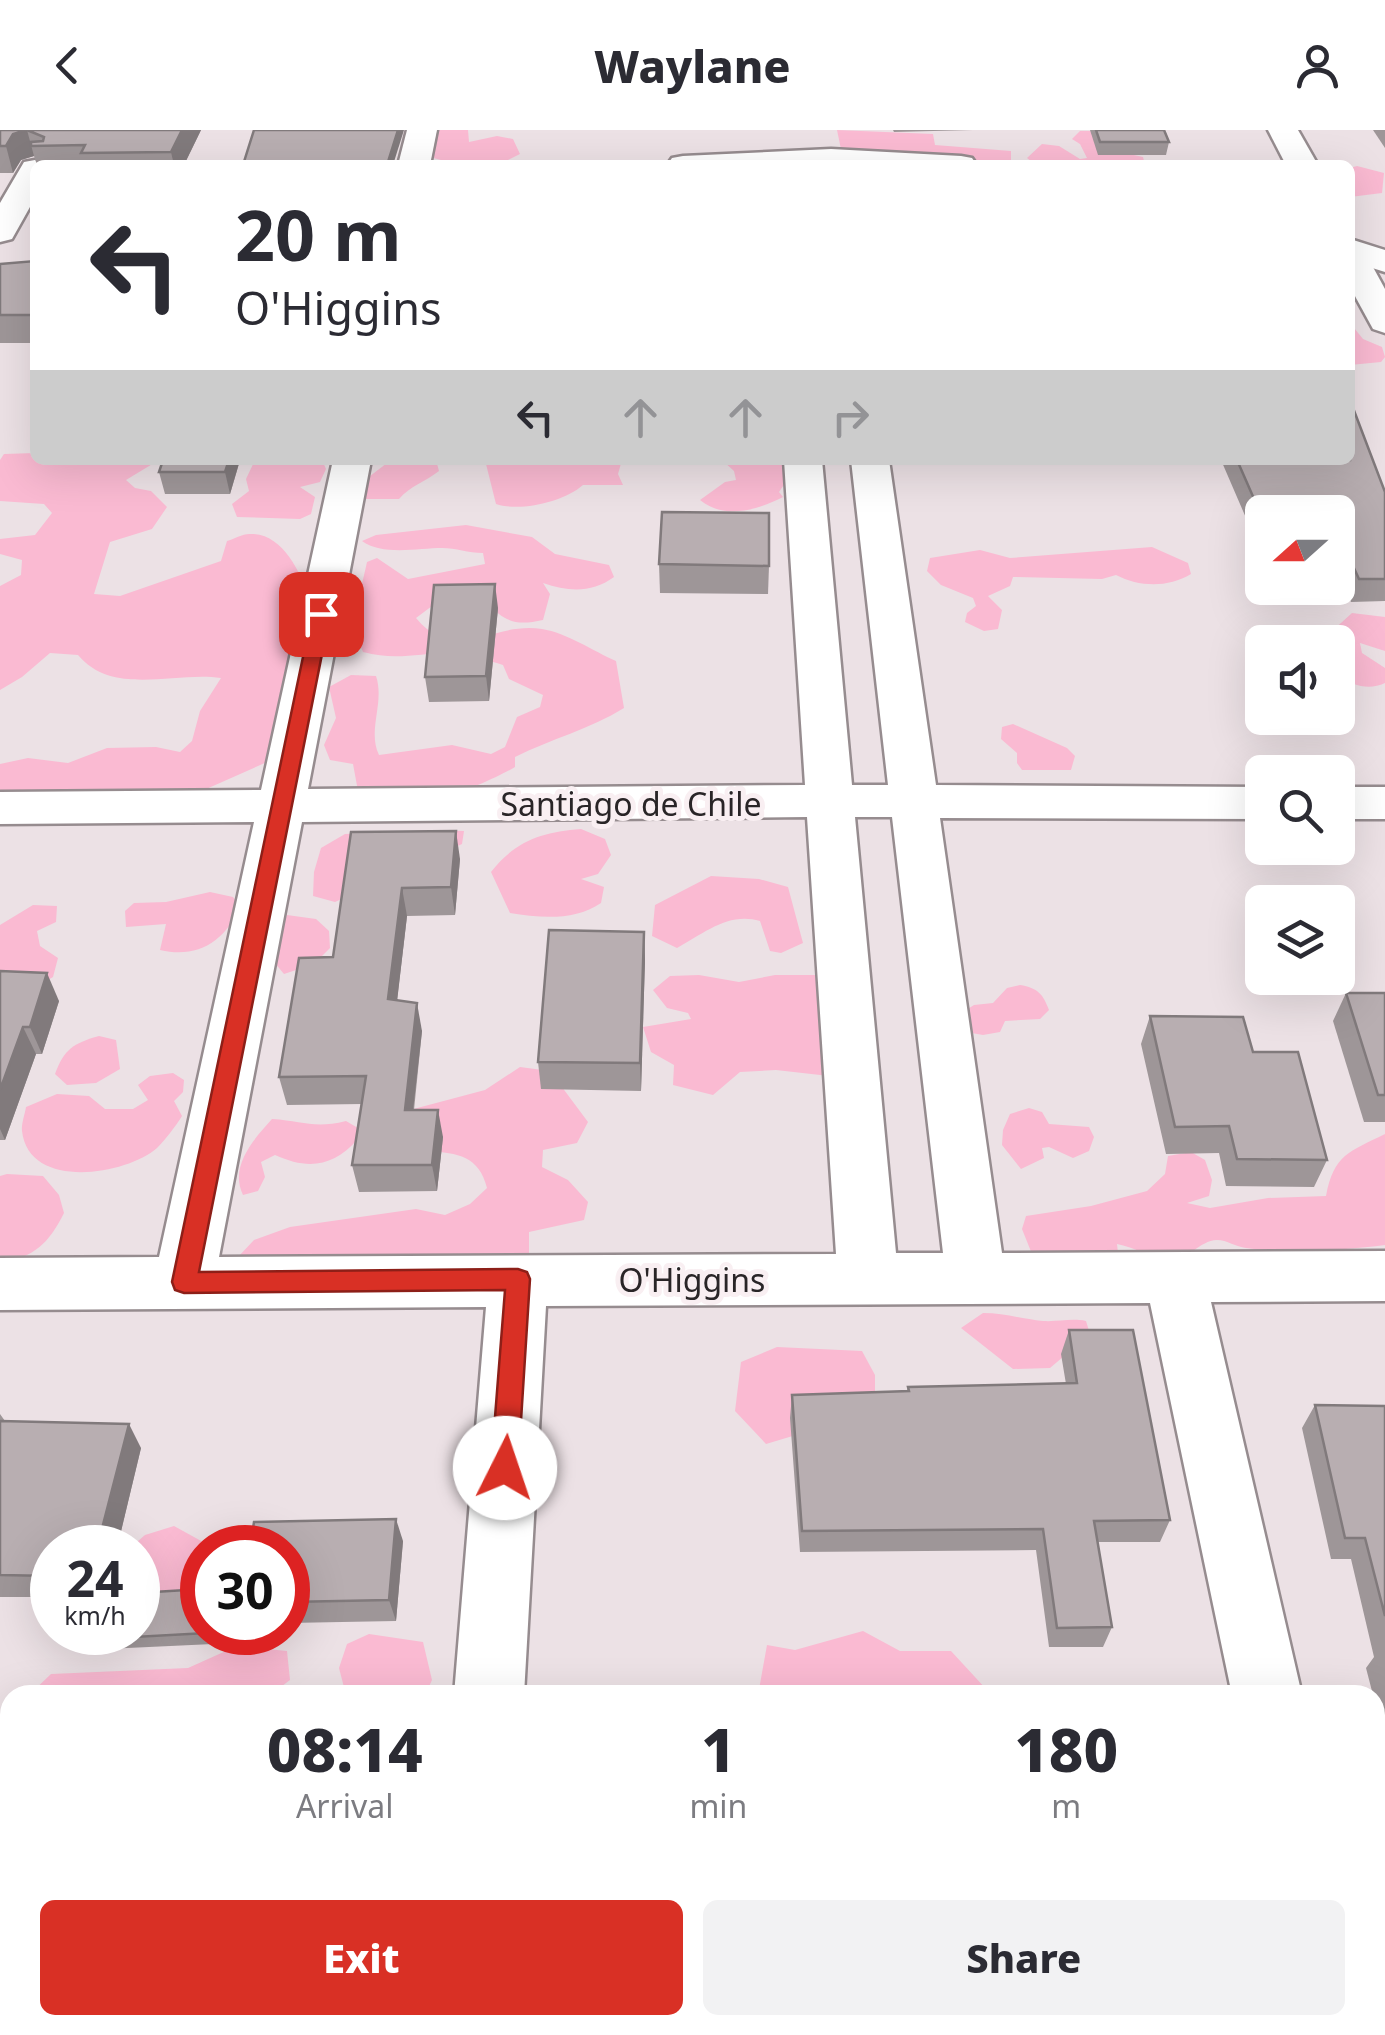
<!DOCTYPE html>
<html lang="en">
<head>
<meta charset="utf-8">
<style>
  :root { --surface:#fff; --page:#f2f2f3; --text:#2b2b33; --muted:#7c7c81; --accent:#d93025 }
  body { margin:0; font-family:"Noto Sans",sans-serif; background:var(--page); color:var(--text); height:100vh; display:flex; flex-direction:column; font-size:38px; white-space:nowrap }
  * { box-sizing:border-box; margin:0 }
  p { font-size:32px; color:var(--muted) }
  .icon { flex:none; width:55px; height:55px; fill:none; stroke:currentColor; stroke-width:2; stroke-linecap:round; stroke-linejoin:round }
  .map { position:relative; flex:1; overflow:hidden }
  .side { position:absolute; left:0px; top:1555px; width:1385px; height:350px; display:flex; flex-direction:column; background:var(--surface); border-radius:30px 30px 0 0; box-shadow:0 10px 40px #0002 }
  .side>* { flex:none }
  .banner { position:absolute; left:30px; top:30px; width:1325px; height:305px; border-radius:15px; box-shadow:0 10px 40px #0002; background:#fff; color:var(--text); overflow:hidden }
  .needle { width:65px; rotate:249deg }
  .tools { position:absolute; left:1245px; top:365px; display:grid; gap:20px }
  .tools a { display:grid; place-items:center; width:110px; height:110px; border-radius:15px; background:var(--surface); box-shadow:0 10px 40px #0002; font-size:50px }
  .speed { position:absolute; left:30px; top:1395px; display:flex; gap:20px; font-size:50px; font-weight:700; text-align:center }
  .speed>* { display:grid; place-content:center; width:130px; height:130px; border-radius:50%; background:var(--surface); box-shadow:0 10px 40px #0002; line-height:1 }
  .speed small { font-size:25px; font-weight:400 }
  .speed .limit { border:15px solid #d22; background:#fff; color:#111 }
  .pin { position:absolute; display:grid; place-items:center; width:85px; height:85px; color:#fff; margin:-42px; border-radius:20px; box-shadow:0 5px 15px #0006 }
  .me { position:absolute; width:110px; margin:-55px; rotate:4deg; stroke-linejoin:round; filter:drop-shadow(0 0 8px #0008) }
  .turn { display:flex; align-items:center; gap:35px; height:210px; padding:0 40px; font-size:45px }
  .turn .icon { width:130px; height:130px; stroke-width:2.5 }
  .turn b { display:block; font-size:70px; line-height:85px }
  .lanes { display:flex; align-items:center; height:95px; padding:0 40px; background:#0003; justify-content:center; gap:50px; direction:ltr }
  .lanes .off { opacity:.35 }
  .eta { display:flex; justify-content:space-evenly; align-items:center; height:170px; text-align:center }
  .eta b { font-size:60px; font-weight:800; line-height:70px }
  .action { display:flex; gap:20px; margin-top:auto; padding:20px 40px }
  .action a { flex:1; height:115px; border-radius:15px; background:var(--accent); color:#fff; font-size:40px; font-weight:800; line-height:115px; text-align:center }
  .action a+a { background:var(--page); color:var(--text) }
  header { display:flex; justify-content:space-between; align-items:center; height:130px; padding:0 40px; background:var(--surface); font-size:45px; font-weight:800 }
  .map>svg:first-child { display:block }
  .green { fill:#fabad2 }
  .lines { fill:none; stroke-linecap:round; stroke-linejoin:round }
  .street-casing { stroke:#968c8f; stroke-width:5 }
  .secondary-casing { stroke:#968c8f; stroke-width:5 }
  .street { fill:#fff; fill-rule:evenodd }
  .secondary { fill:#fff; fill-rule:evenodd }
  .wall { fill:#9e9698 }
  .shaded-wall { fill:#817a7c }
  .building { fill:#b8aeb1; stroke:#817a7c; stroke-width:2.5 }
  .route { fill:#d93025; stroke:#8d1f18; stroke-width:2.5 }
  .labels { text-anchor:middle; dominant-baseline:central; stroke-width:10; stroke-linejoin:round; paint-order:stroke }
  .street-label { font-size:32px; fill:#292527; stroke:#f9eff2 }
</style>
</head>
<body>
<header><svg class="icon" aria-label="back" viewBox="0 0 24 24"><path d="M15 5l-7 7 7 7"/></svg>Waylane<svg class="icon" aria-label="person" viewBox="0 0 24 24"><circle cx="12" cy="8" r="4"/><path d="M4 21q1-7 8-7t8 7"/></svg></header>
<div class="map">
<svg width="1385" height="1905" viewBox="0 0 1385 1905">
  <rect width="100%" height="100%" fill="#ece1e5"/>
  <g class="green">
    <polygon points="429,0 468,0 469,12 497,6 513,9 520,24 506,31 527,35 459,35 430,27 429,20 436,13"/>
    <polygon points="837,0 933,4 935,15 1011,21 1011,30 963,33 842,24"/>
    <polygon points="1080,1 1091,1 1111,20 1143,27 1145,35 1036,35 1027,28 1042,14 1059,16 1080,29 1087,28 1080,14 1072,9"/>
    <polygon points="1357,36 1384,43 1382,63 1350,67 1350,38"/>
    <polygon points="1350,193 1363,209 1382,217 1385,227 1381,232 1350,235"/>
    <path d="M35,323V330H159L126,350L135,358L151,361L167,377L152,399L110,412L94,464L120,466L221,431L227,411C234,409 244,403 251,404C283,404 300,442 309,467L267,632L204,660L0,669V634L28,628L68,633L107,618L156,617L180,622L192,611L200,581L221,548C175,541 113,567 78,525L50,523L22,547L0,560V456L21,445L22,430L0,424V409L35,405L52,383L44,374L0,371V330L4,324Z"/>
    <polygon points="255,330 322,330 326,339 320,352 300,357 315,367 311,384 300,389 237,387 232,374 249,361 246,349"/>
    <path d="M391,330H436L439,341C425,352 410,356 399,369H363L357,356Z"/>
    <path d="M485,330H622L618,344L623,355H583C564,372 520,382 496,374Z"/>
    <path d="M714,330H785L788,349L779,362L783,367C758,380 724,390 700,370L725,352L736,350L734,341L723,331Z"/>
    <path d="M466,395L532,407L555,424L609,435L614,447C592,463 569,462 543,453L550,464L543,490C516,496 505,492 486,472L432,476L416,488C456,536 491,491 542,499C567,503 593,521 616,531L624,578C590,599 551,609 515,627V637C500,646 465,662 448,665C421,671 385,663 358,661L353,634L330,630L324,615L336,588L329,557L351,545L376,546C385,573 367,600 379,625L452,615L491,624L505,617L517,587L540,577L543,565L509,549L503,535C487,530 467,524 449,523C418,523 396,531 363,522C349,492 361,461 367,432L377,428L408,449L485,434L483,423C468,423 456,418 442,418C419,418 382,426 362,411L376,405Z"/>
    <path d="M1152,417L1188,433L1191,444C1168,458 1139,457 1116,445L1102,449L1013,447L1010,456L988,466L1002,480L998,499L984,501L965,492L967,483L976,476L973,468L941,455L927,441L930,428L980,420L1010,428Z"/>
    <path d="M1352,483L1385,487V521L1360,513L1362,523L1385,538V553C1368,561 1353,555 1338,546V512H1320Z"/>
    <polygon points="1013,594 1067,618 1075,626 1071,640 1022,640 1017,633 1017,623 1001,609 1002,597"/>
    <path d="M581,699L605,709L611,725L598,744L581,749L604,757L601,773C575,791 541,788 510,783L491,742C515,711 542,702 581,699Z"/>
    <polygon points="436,700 464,701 462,714 335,772 313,766 314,742 321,718 345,704"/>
    <path d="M711,746L759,749L788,757L803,813L781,823L770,821L760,791C728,782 705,803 677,818L652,806L655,775Z"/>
    <path d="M210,762L233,767L240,777C225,811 198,829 160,820L166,794L126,797L125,781L134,773L166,772Z"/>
    <polygon points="33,775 57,776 56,792 37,801 40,816 58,828 53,847 34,858 0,843 0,795"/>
    <polygon points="287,785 316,789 329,801 330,818 314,834 284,844 269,826"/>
    <polygon points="699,845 739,852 775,845 816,845 862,863 876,891 874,922 829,946 776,940 740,942 713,965 673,955 674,935 651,922 643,897 691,889 688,883 667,878 653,860 670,846"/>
    <path d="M1020,855C1038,858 1043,864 1049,880L1040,889L1005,891L1000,902L983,905L966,902L963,882L974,875L993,873L1007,858Z"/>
    <path d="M99,906L116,910L120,939L96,953L67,955L55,944C64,919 74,913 99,906Z"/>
    <path d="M520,937L550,941L588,992L577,1013L543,1020L542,1037L568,1050L588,1072L584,1090L529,1102V1127L482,1134L441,1126L419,1138L238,1127L254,1110L290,1097L416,1079L445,1085L470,1074L487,1058C479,1026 458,1023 428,1021L406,981L485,960Z"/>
    <path d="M173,943L184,950L183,962L174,971L182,986C175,997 166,1009 157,1018C126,1045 29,1061 22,1001C21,994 25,984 26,977L57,964L89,966L105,979H133L148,970L138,955L150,946Z"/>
    <polygon points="1029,978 1042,982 1049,994 1089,997 1094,1007 1089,1021 1073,1028 1049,1017 1042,1018 1044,1028 1021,1039 1002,1015 1003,1000 1010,984"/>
    <path d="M272,989C303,991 314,999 346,991L358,998V1009C333,1037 308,1040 275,1025L261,1032L265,1047L258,1061L243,1065C229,1036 254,1009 272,989Z"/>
    <path d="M1385,1004V1115C1348,1120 1282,1124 1246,1118C1236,1117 1227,1110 1217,1110C1198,1111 1189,1131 1168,1129C1155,1129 1133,1117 1117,1114L1118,1123L1032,1124L1022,1099L1026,1086L1091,1076L1147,1061L1165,1044L1168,1026L1191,1022L1205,1030L1212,1050L1209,1066L1187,1073L1210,1078L1268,1068L1326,1066C1334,1024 1349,1022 1385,1004Z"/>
    <path d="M7,1044L43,1046L59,1065L64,1083C49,1113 34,1128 0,1132V1046Z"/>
    <path d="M983,1183C1004,1183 1022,1189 1043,1191C1058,1192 1071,1188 1086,1191L1090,1204L1050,1238L1013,1239L961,1198Z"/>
    <polygon points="777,1217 862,1221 875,1245 875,1267 806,1302 766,1314 735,1281 741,1232"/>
    <polygon points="174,1396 203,1412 202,1457 170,1477 138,1480 138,1418 130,1418 145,1405"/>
    <polygon points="863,1501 900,1521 951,1521 987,1560 983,1565 758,1565 767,1515 795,1520"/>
    <polygon points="369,1504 423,1512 432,1550 425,1565 346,1565 339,1538 347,1514"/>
    <polygon points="237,1516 287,1521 290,1550 270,1565 225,1560 207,1565 29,1565 51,1544 188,1538"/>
    <polygon points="1375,1641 1385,1663 1385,1827 1375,1797"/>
    <polygon points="1153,1895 1305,1895 1305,1905 1155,1905"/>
  </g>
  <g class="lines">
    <g class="street-casing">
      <g id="street">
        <polygon points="407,0 437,0 430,35 398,35"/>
        <polygon points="831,19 961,26 972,28 977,35 667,35 672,28 683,26"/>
        <polygon points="35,30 48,35 35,35 35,68 12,109 0,112 0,73 24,32"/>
        <polygon points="1350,109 1385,120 1385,142 1350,131"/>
        <path d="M333,330H371L308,659L805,655L784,330H822L852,655H888L851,330H889L936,655L1262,657V689L940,688L1002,1123L1385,1121V1171L1211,1172L1302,1565H1232L1150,1173L546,1176L524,1565H454L486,1177L0,1180V1128L159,1127L254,692L0,694V662L261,660ZM807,687L836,1124L219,1127L302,692ZM855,687H892L943,1123H896Z"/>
        <rect x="1338" y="657" width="47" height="32"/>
        <polygon points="1375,1884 1382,1905 1302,1905 1300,1895 1375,1895"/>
        <polygon points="427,1895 507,1895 506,1905 426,1905"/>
      </g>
    </g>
    <g class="secondary-casing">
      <g id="secondary">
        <polygon points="1268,0 1298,0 1318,35 1286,35"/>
        <polygon points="1350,114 1362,117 1385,159 1385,203 1373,199 1350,157"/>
      </g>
    </g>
    <use href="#street" class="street"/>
    <use href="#secondary" class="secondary"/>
  </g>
  <g class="wall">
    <polygon points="0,0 201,0 184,35 37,35 34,26 21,30 13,43 0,43"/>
    <polygon points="893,0 973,0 894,2"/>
    <polygon points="1090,0 1164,0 1169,12 1166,25 1098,25"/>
    <polygon points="1373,0 1385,0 1385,18"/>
    <polygon points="35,131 35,213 0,213 0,134"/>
    <polygon points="240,330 230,364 165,364 159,342"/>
    <polygon points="1221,330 1350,330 1385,362 1385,471 1351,472 1338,445 1338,382 1262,382 1262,425"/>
    <polygon points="659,434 769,436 768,464 660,463"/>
    <polygon points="498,478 489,571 429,572 425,547"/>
    <polygon points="351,702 460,729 455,785 407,786 397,871 422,901 414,980 443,1007 437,1061 359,1062 352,1035 362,974 287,975 279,947 333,827"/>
    <polygon points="644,802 645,830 641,961 541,959 538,932"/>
    <polygon points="0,841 59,871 42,924 36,924 5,1010 0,1010"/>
    <polygon points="1346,863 1385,863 1385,992 1364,992 1333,891"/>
    <polygon points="1150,886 1253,922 1327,1030 1314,1057 1226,1056 1219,1023 1166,1024 1141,914"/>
    <polygon points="1069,1200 1170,1390 1160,1412 1098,1412 1112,1497 1103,1517 1049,1517 1036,1420 800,1422 790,1288 792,1265 907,1261 908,1257 1066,1254 1061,1224"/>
    <polygon points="1315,1275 1385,1276 1385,1610 1375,1573 1375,1565 1373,1565 1366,1538 1374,1527 1351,1429 1331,1429 1302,1298"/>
    <polygon points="0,1284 5,1291 141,1318 117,1418 52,1418 52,1467 0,1467"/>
    <polygon points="403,1411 396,1491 288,1493 288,1418"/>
    <polygon points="202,1502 214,1502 213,1514 106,1519 98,1509"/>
    <rect x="0" y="1654" width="10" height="167"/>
  </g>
  <g class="shaded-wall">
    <polygon points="27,0 34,26 21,30 13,43 6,16 13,4"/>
    <polygon points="182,0 201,0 184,35 174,35 171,22"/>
    <polygon points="398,0 404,0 393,35 387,35"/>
    <polygon points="229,330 240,330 230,364 225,342"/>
    <polygon points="495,454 498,478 489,571 486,546"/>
    <polygon points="456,701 460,729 455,785 451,757"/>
    <polygon points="402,758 407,786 394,897 388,869"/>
    <polygon points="644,802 645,830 641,961 640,933"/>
    <polygon points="47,843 59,871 42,924 30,897"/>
    <polygon points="417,873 422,901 410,1007 405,980"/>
    <polygon points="23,897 36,924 5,1010 0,999 0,960"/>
    <polygon points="438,980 443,1007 437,1061 432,1035"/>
    <polygon points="129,1294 141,1318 117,1418 97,1418"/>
    <polygon points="396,1389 403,1411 396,1491 389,1470"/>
    <polygon points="207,1502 214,1502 213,1514 207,1503"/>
  </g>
  <g class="building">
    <polygon points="0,0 27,0 13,4 6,16 0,16"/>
    <polygon points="27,0 182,0 171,22 81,23 85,15 31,16 31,12 43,11 44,7"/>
    <polygon points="254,0 398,0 387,35 243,35"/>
    <polygon points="1096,0 1164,0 1169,12 1100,12"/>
    <polygon points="35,131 35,185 0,185 0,134"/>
    <polygon points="1350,270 1385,362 1385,449 1359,449 1347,423 1338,423 1338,382 1262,382 1262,387 1237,330 1350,330"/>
    <polygon points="163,330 229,330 225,342 159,342"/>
    <polygon points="662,382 769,383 769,436 659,434"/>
    <polygon points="495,454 486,546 425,547 434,455"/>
    <polygon points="456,701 451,757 402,758 388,869 417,873 405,980 438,980 432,1035 352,1035 366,946 279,947 299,828 333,827 351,702"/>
    <polygon points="549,800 644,802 640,933 538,932"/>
    <polygon points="0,841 47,843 30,897 23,897 0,960"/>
    <polygon points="1346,863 1385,863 1385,965 1378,965"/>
    <polygon points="1150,886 1243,887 1253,922 1298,922 1327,1030 1237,1029 1229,996 1175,997"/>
    <polygon points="1069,1200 1133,1200 1170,1390 1094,1391 1112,1497 1057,1498 1043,1399 802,1401 792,1265 909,1261 908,1257 1077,1253"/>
    <polygon points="1315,1275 1385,1276 1385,1486 1365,1408 1345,1408"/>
    <polygon points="0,1291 129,1294 97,1418 52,1418 52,1446 0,1445"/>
    <polygon points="396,1389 389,1470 288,1472 288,1418 250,1418 254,1392"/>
    <polygon points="202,1459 202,1502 207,1503 98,1509 99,1502 138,1502 138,1463"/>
    <rect x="0" y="1654" width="10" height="152"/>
    <polygon points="531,1895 714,1895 714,1905 530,1905"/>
  </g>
  <polygon class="route" points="321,478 330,484 199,1142 518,1139 527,1142 530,1149 518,1338 514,1347 505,1351 495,1347 491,1338 505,1160 184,1163 175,1160 172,1152 312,484"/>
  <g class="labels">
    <g class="street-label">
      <text x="631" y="673">Santiago de Chile</text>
      <text x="692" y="1149">O'Higgins</text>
    </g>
  </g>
</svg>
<div class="tools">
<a><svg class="needle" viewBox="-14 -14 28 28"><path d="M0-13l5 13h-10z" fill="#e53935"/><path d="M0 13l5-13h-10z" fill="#7c7c81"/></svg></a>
<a><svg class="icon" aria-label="sound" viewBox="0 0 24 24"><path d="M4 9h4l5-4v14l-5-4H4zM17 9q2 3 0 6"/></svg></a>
<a><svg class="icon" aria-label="search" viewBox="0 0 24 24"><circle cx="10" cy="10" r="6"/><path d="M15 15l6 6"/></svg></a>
<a><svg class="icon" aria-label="layers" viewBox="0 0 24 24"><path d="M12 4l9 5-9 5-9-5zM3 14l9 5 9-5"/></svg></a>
</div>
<div class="speed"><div>24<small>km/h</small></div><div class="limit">30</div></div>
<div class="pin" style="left:321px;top:484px;background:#d93025"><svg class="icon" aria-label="arrive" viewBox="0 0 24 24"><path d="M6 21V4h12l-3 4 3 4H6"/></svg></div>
<svg class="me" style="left:505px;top:1338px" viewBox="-20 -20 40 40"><circle r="19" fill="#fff"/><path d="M0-13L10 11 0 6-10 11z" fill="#d93025"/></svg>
<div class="banner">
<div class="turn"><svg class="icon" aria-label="left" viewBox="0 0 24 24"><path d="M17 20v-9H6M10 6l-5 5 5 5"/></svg><div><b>20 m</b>O'Higgins</div></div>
<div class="lanes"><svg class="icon" aria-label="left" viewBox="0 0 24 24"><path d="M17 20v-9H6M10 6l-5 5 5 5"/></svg><svg class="icon off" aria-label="ahead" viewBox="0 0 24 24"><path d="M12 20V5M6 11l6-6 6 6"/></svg><svg class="icon off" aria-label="ahead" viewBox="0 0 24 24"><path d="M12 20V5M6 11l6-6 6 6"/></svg><svg class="icon off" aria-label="right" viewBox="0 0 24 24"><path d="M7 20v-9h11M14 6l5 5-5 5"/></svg></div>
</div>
<section class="side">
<div class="eta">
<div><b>08:14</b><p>Arrival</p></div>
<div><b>1</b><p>min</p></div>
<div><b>180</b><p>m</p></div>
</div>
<div class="action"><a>Exit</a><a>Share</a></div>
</section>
</div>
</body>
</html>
